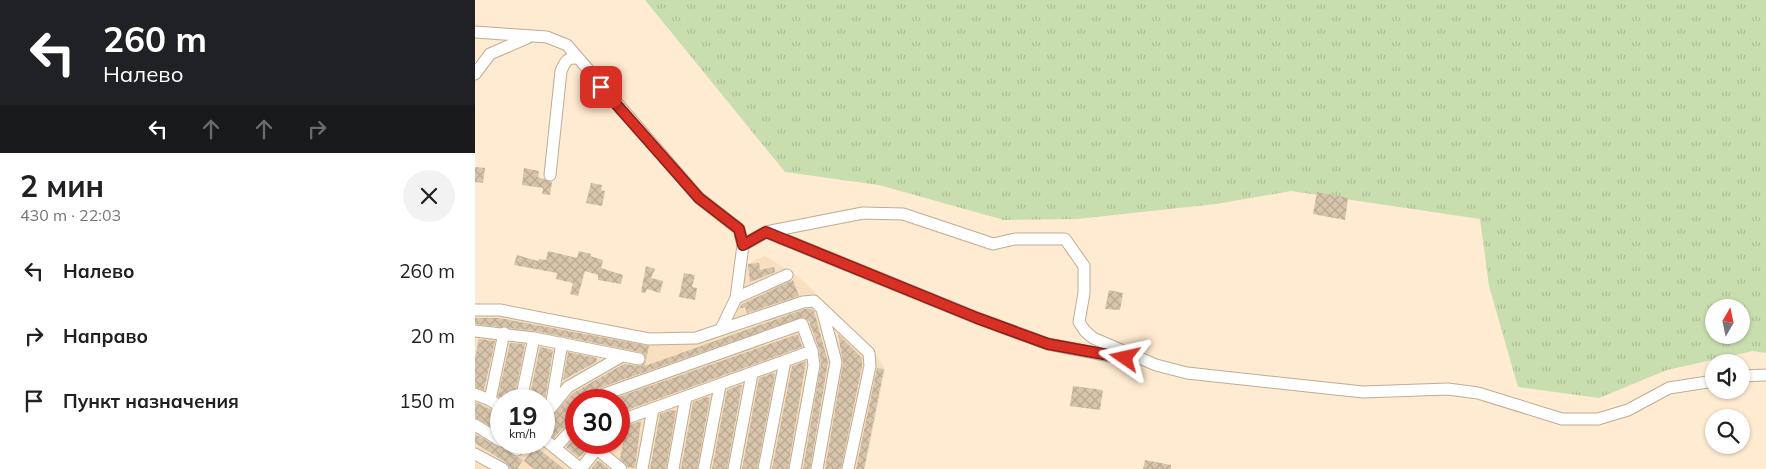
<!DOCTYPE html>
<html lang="ru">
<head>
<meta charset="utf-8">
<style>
  :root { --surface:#fff; --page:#f2f2f2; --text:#202124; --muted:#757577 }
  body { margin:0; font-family:Mulish,sans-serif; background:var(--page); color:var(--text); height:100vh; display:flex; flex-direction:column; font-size:19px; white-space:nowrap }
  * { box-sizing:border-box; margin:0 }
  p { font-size:16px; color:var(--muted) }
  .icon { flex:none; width:28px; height:28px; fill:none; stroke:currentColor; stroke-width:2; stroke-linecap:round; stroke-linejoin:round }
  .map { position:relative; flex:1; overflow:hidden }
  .sheet { display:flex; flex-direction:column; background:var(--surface); width:475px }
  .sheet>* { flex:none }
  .hud { background:#202124; color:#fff; overflow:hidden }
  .needle { width:32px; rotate:9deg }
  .buttons { position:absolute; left:1230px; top:299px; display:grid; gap:10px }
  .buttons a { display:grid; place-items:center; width:45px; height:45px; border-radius:50%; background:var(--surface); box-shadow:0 1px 4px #0004; font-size:25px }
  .speed { position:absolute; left:15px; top:389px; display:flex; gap:10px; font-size:25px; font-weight:700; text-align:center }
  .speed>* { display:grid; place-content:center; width:65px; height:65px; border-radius:50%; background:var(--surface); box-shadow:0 1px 4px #0004; line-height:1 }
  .speed small { font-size:12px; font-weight:400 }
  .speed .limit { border:8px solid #d22; background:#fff; color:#111 }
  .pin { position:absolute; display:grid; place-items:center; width:42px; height:42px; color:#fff; margin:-21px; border-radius:10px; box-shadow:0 2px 8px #0006 }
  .me { position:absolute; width:55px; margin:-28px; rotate:281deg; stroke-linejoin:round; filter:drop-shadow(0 0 4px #0008) }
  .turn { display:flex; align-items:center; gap:18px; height:105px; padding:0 20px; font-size:22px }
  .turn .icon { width:65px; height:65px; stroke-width:2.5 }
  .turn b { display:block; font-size:35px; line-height:42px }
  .lanes { display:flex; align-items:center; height:48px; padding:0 20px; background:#0003; justify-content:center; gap:25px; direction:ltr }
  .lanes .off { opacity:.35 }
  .round { display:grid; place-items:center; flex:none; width:52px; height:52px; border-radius:26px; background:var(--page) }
  .summary { display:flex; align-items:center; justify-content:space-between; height:85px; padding:0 20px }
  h1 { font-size:30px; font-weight:700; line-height:38px }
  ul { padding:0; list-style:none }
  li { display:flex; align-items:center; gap:15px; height:65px; padding:0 20px }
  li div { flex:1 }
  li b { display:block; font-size:19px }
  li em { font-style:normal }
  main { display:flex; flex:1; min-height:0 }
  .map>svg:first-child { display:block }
  .built { fill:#f8dfc0; fill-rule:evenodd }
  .grass { fill:url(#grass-tufts); fill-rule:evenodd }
  .building { fill:url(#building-cross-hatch) }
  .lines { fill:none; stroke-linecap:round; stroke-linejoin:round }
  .minor-casing { stroke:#bfac94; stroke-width:13 }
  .minor { stroke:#fff; stroke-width:11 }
  .route-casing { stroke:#8d1f18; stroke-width:12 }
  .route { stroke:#d93025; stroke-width:9 }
</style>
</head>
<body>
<main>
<section class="sheet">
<div class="hud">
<div class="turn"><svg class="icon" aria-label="left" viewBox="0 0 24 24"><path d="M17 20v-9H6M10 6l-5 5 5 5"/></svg><div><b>260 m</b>Налево</div></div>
<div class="lanes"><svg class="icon" aria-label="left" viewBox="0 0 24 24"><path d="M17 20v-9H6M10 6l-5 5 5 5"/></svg><svg class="icon off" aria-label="ahead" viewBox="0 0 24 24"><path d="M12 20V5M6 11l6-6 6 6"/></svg><svg class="icon off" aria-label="ahead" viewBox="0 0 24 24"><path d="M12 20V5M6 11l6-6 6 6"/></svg><svg class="icon off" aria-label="right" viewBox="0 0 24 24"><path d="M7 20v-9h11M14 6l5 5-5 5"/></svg></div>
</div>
<div class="summary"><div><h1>2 мин</h1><p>430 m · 22:03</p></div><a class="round"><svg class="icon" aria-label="close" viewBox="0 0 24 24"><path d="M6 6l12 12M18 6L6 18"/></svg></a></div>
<ul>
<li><svg class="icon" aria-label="left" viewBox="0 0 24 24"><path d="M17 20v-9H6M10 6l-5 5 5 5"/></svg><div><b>Налево</b></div><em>260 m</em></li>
<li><svg class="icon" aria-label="right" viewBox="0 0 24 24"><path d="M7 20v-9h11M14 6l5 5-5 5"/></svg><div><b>Направо</b></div><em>20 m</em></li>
<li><svg class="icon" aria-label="arrive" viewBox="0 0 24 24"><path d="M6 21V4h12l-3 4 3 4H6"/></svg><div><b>Пункт назначения</b></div><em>150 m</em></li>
</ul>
</section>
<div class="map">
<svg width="1291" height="469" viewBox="0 0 1291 469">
  <defs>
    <pattern id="grass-tufts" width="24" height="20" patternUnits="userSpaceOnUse" patternTransform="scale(1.25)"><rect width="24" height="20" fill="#c9deae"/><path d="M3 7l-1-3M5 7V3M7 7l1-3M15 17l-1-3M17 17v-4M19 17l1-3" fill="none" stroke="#adbe95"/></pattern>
    <pattern id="building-cross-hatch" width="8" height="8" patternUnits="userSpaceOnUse" patternTransform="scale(1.25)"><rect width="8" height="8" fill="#d8c4ab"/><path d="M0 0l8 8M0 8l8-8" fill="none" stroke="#b9a892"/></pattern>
  </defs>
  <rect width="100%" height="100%" fill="#ffebd1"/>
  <path class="built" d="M290,256L324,277L397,348L410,369L390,469H0V316L22,314L174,345L249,332L270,265ZM26,400H69V442H26ZM101,400H144V442H101Z"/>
  <path class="grass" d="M170,0H1291V353L1278,351L1192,370L1124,398L1043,387L1014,286L1005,219L816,191L741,204L602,219L529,220L404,185L310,172ZM1239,308H1266V335H1239Z"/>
  <g class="building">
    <polygon points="0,167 10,168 8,183 0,182"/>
    <polygon points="49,168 64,171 63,177 77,182 75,195 67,194 68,188 47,185"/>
    <polygon points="116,183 127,185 126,190 130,191 127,206 111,203"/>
    <polygon points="842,192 873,198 870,220 838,214"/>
    <polygon points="73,251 102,258 104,251 116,254 115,256 128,260 126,268 148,275 146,284 123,280 123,275 110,271 103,296 95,294 98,283 81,279 82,273 39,265 42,255 63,261 64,259 71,260"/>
    <polygon points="284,263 285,270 299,267 300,272 275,282 273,264"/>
    <polygon points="171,266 180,269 176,278 188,281 185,293 172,289 170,293 166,292"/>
    <polygon points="209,273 220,275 217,287 222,288 220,300 204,297"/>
    <polygon points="318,280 324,296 272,313 270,307 264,309 267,304"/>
    <polygon points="634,290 648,293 645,310 630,309"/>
    <polygon points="330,309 336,309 339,311 353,362 335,469 328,469 346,364 344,349 334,321 328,317 124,388 116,400 101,400 101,418 95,420 79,438 69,431 69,425 98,393 149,364 166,366 171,361 170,366"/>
    <polygon points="0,318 24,318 174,346 171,360 169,354 165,352 60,331 0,324"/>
    <polygon points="323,334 327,347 144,413 144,400 135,400"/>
    <polygon points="363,334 387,358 387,366 366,469 350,469 368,363"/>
    <polygon points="4,339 20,341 9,390 0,387 0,359"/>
    <polygon points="35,343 50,344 39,400 29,400 23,396"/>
    <polygon points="65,347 78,350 70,400 54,400"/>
    <polygon points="93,352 122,358 121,362 88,380"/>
    <polygon points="331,361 313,469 297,469 317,366"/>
    <polygon points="402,368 409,369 389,469 381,469"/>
    <polygon points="298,373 300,374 282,469 267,469 284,378"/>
    <polygon points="265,385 267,385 252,469 237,469 252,390"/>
    <polygon points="598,386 628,390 625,410 595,406"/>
    <polygon points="231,397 235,398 222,469 206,469 218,402"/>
    <polygon points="0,402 26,414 26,432 0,418"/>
    <polygon points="196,410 201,411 191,469 175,469 185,414"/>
    <polygon points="166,421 160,468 153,467 145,459 151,426"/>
    <polygon points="0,434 48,460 42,469 35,469 32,463 0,443"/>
    <polygon points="101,436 101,442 117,442 107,455 103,457 91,447"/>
    <polygon points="60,446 89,469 59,469 49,461"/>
    <polygon points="123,460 134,469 116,469"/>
    <polygon points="670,460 696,465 696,469 668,469"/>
  </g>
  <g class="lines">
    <g class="minor-casing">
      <g id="minor">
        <polyline points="0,32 72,37 92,45 224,198 264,229 268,245 261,298 246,329"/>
        <polyline points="0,74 15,54 52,38"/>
        <path d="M75,175L86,71C90,62 92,57 102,58"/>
        <polyline points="291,232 502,318 573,344 656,360"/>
        <polyline points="268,245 291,232 388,213 428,214 518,244 540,239 590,239 609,266 609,293 604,322 610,331 618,338 681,365 712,373 888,392 973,389 1003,393 1087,419 1123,419 1153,410 1194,388 1239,381"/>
        <polyline points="261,298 312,275"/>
        <polyline points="0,310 25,310 174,339 221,338 328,302 339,301 394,353 395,366 373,469"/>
        <polyline points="0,331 59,338 164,359"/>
        <polyline points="1266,376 1291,375"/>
        <polyline points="0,394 15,400 26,407"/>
        <polyline points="15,400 29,333"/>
        <polyline points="46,400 59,338"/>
        <polyline points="123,400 127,395 327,324 337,351 339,365 320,469"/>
        <polyline points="76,407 87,343"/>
        <polyline points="69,416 93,387 147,356"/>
        <polyline points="144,421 337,351"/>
        <polyline points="0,425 26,441"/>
        <polyline points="69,439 106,469"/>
        <polyline points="30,442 42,450 47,442"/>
        <polyline points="80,448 101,425"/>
        <polyline points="122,449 146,469"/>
        <polyline points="0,454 28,469"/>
        <polyline points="106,469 127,442"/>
        <polyline points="167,469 178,409"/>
        <polyline points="198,469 211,397"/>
        <polyline points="229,469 245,386"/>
        <polyline points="259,469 277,374"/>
        <polyline points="289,469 310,361"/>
        <polyline points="342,469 361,362 347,309"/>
      </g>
    </g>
    <use href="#minor" class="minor"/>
  </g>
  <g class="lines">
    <g class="route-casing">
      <polyline id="route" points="126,87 224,198 264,229 268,245 291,232 502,318 573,344 650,358"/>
    </g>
    <use href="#route" class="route"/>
  </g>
</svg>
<div class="buttons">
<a><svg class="needle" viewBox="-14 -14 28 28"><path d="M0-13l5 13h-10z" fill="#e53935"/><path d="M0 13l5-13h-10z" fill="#757577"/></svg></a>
<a><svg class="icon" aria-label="sound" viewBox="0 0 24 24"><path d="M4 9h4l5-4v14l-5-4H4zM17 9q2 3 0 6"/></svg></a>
<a><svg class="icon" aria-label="search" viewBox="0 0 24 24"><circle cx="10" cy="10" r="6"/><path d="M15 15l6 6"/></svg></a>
</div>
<div class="speed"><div>19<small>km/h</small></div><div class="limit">30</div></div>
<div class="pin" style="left:126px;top:87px;background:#d93025"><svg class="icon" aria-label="arrive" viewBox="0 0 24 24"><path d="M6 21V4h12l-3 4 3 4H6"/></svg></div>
<svg class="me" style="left:650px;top:358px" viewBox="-20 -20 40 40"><path d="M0-17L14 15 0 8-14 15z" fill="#d93025" stroke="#fff" stroke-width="4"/></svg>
</div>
</main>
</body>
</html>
